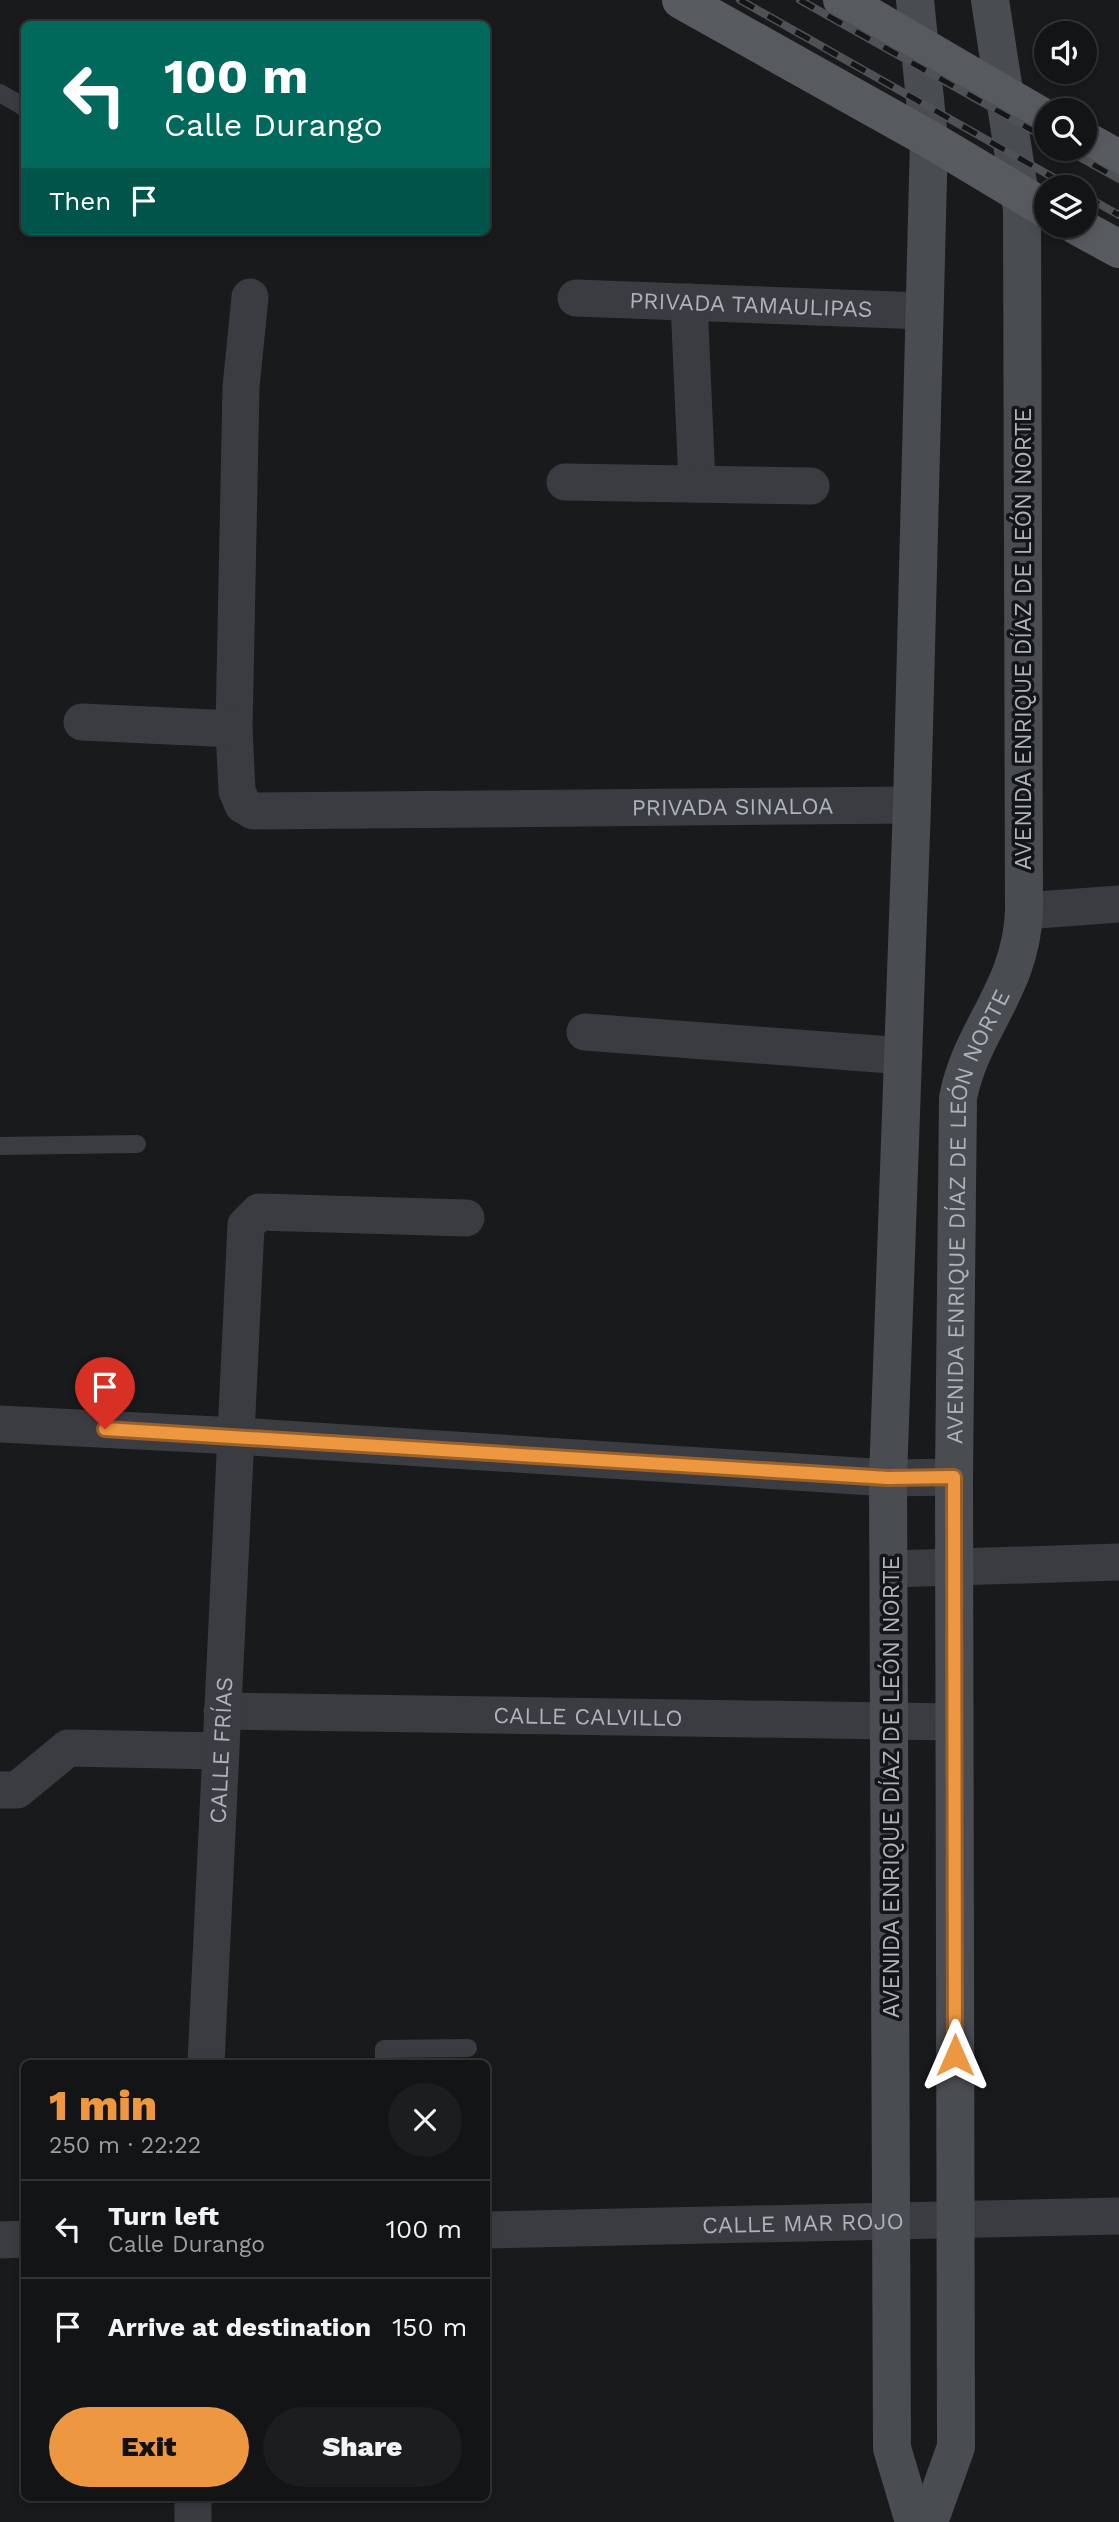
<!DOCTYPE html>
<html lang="en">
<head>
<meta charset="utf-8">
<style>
  :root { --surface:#131415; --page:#1c1d1e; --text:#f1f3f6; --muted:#9d9ea0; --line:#323334; --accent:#ed9741 }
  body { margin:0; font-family:"Work Sans",sans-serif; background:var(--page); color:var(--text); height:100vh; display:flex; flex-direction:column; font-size:26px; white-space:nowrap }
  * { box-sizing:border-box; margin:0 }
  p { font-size:23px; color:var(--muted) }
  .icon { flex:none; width:38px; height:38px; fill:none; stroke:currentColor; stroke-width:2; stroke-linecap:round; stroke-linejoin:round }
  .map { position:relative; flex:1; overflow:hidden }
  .details { position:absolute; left:21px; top:2060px; width:469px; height:441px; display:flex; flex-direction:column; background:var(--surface); border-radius:10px; box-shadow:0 4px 10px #0003,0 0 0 2px var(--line) }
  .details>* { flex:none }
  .guide { position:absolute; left:21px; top:21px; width:469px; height:214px; border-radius:10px; box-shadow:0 4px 10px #0003,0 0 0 2px var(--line); background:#00695c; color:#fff; overflow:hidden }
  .controls { position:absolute; left:1034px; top:21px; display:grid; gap:14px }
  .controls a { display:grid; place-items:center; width:63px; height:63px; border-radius:50%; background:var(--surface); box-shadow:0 4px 10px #0003,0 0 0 2px var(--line); font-size:35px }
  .pin { position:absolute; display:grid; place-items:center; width:60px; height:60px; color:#fff; margin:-72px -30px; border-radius:50% 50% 50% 0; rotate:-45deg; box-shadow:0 0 7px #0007 }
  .pin .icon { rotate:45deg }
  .me { position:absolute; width:77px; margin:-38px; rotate:0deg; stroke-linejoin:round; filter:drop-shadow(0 0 5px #0008) }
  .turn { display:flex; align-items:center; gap:24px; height:147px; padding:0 28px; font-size:32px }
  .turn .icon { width:91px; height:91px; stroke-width:2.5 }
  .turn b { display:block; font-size:49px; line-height:60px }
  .then { display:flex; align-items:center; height:66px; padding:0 28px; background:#0003; gap:14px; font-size:26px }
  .round { display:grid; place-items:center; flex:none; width:74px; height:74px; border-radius:37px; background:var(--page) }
  .summary { display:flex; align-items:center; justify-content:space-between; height:119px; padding:0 28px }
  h1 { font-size:42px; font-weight:800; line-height:52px; color:var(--accent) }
  .button { display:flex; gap:14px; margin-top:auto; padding:14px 28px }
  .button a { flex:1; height:80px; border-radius:42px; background:var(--accent); color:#111; font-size:28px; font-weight:800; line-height:80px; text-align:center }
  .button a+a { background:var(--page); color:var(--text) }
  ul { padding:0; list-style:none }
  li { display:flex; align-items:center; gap:21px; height:98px; padding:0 28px; border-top:2px solid var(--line) }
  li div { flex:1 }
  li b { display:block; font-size:26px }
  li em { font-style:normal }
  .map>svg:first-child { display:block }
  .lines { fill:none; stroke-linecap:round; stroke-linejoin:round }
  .service { stroke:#3b3c41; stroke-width:18 }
  .minor { stroke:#3b3c41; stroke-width:37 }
  .secondary { stroke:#494c50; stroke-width:38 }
  .primary { stroke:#575a5f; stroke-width:38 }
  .rail-casing { stroke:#4e5155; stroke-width:8 }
  .rail { stroke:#141517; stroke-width:5; stroke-dasharray:16; stroke-linecap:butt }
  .route-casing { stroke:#9a622a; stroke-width:18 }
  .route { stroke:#ed9741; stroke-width:12 }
  .labels { text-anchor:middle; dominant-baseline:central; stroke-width:7; stroke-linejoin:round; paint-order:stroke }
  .street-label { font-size:23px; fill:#acb3bb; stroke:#141517 }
</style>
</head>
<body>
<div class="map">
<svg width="1119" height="2522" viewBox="0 0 1119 2522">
  <rect width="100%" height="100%" fill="#191a1c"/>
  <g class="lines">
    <g class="service">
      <polyline points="0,93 24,107"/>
      <polyline points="0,1146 137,1144"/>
      <polyline points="384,2063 384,2049 468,2048"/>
    </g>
    <g class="minor">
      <path id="s1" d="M250,297L241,387L234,729L237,791L243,805L253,811L912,805"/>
      <path id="s2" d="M576,298L924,311"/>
      <polyline points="689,302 697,483"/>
      <polyline points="565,482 811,486"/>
      <polyline points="82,722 234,729"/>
      <polyline points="1024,911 1119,904"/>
      <polyline points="585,1032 904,1056"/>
      <polyline points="0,1424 236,1436 888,1478 954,1477"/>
      <polyline points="891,1569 1119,1562"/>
      <path id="s3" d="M222,1711L955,1722"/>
      <polyline points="0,1790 17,1790 68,1748 219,1751"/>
      <path id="s4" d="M206,2063L246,1225L259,1212L466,1218"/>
      <path id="s5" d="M486,2230L1119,2216"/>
      <polyline points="0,2240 24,2239"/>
      <polyline points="193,2522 193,2497"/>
    </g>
    <g class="secondary">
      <polyline points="914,2522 892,2448 888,1478 912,805 929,139 915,0"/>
      <path id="s6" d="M929,2522L956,2447L954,1477L958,1098C971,1029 1021,990 1024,911L1022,209L990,0"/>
    </g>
    <g class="primary">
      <polyline points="681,0 929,139 1046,209"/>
      <polyline points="842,0 1046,119"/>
      <polyline points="1085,140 1119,159"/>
      <polyline points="1077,226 1119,249"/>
    </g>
    <g class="rail-casing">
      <g id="rail">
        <polyline points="740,0 1070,187"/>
        <polyline points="800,0 1046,138"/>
        <polyline points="1065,149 1119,179"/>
        <polyline points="1085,196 1119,215"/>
      </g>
    </g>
    <use href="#rail" class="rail"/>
  </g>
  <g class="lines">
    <g class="route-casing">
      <polyline id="route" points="105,1429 888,1478 954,1477 955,2055"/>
    </g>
    <use href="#route" class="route"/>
  </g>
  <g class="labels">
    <g class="street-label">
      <text stroke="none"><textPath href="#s2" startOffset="175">PRIVADA TAMAULIPAS</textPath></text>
      <text transform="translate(1023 639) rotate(-90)">AVENIDA ENRIQUE DÍAZ DE LEÓN NORTE</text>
      <text stroke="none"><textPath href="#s1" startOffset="1001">PRIVADA SINALOA</textPath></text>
      <text stroke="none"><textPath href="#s6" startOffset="1314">AVENIDA ENRIQUE DÍAZ DE LEÓN NORTE</textPath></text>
      <text stroke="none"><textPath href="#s3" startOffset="366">CALLE CALVILLO</textPath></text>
      <text stroke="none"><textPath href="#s4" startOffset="313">CALLE FRÍAS</textPath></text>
      <text transform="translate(891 1787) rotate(-90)">AVENIDA ENRIQUE DÍAZ DE LEÓN NORTE</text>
      <text stroke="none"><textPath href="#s5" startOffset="317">CALLE MAR ROJO</textPath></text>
    </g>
  </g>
</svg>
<div class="controls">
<a><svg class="icon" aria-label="sound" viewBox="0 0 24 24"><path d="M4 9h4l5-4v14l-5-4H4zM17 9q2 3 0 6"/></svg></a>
<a><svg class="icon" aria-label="search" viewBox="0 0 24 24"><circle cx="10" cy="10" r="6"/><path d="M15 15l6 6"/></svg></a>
<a><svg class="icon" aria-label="layers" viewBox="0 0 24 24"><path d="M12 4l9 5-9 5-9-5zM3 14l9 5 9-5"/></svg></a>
</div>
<div class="pin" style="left:105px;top:1429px;background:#d93025"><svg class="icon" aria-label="arrive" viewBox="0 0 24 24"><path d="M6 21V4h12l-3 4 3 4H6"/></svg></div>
<svg class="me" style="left:955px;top:2055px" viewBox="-20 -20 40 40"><path d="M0-17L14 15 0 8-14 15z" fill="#ed9741" stroke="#fff" stroke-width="4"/></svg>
<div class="guide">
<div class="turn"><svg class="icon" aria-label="left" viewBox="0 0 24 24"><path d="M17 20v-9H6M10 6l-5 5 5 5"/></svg><div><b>100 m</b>Calle Durango</div></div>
<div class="then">Then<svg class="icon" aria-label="arrive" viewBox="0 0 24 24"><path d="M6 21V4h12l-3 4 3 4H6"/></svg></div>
</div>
<section class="details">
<div class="summary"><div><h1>1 min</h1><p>250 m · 22:22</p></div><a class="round"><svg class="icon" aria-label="close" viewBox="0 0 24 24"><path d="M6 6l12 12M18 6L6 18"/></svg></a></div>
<ul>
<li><svg class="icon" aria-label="left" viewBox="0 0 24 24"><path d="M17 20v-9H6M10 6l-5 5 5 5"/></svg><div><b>Turn left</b><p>Calle Durango</p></div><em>100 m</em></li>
<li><svg class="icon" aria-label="arrive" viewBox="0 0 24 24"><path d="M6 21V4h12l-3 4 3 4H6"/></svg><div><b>Arrive at destination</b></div><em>150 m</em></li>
</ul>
<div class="button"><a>Exit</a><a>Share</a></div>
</section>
</div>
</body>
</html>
